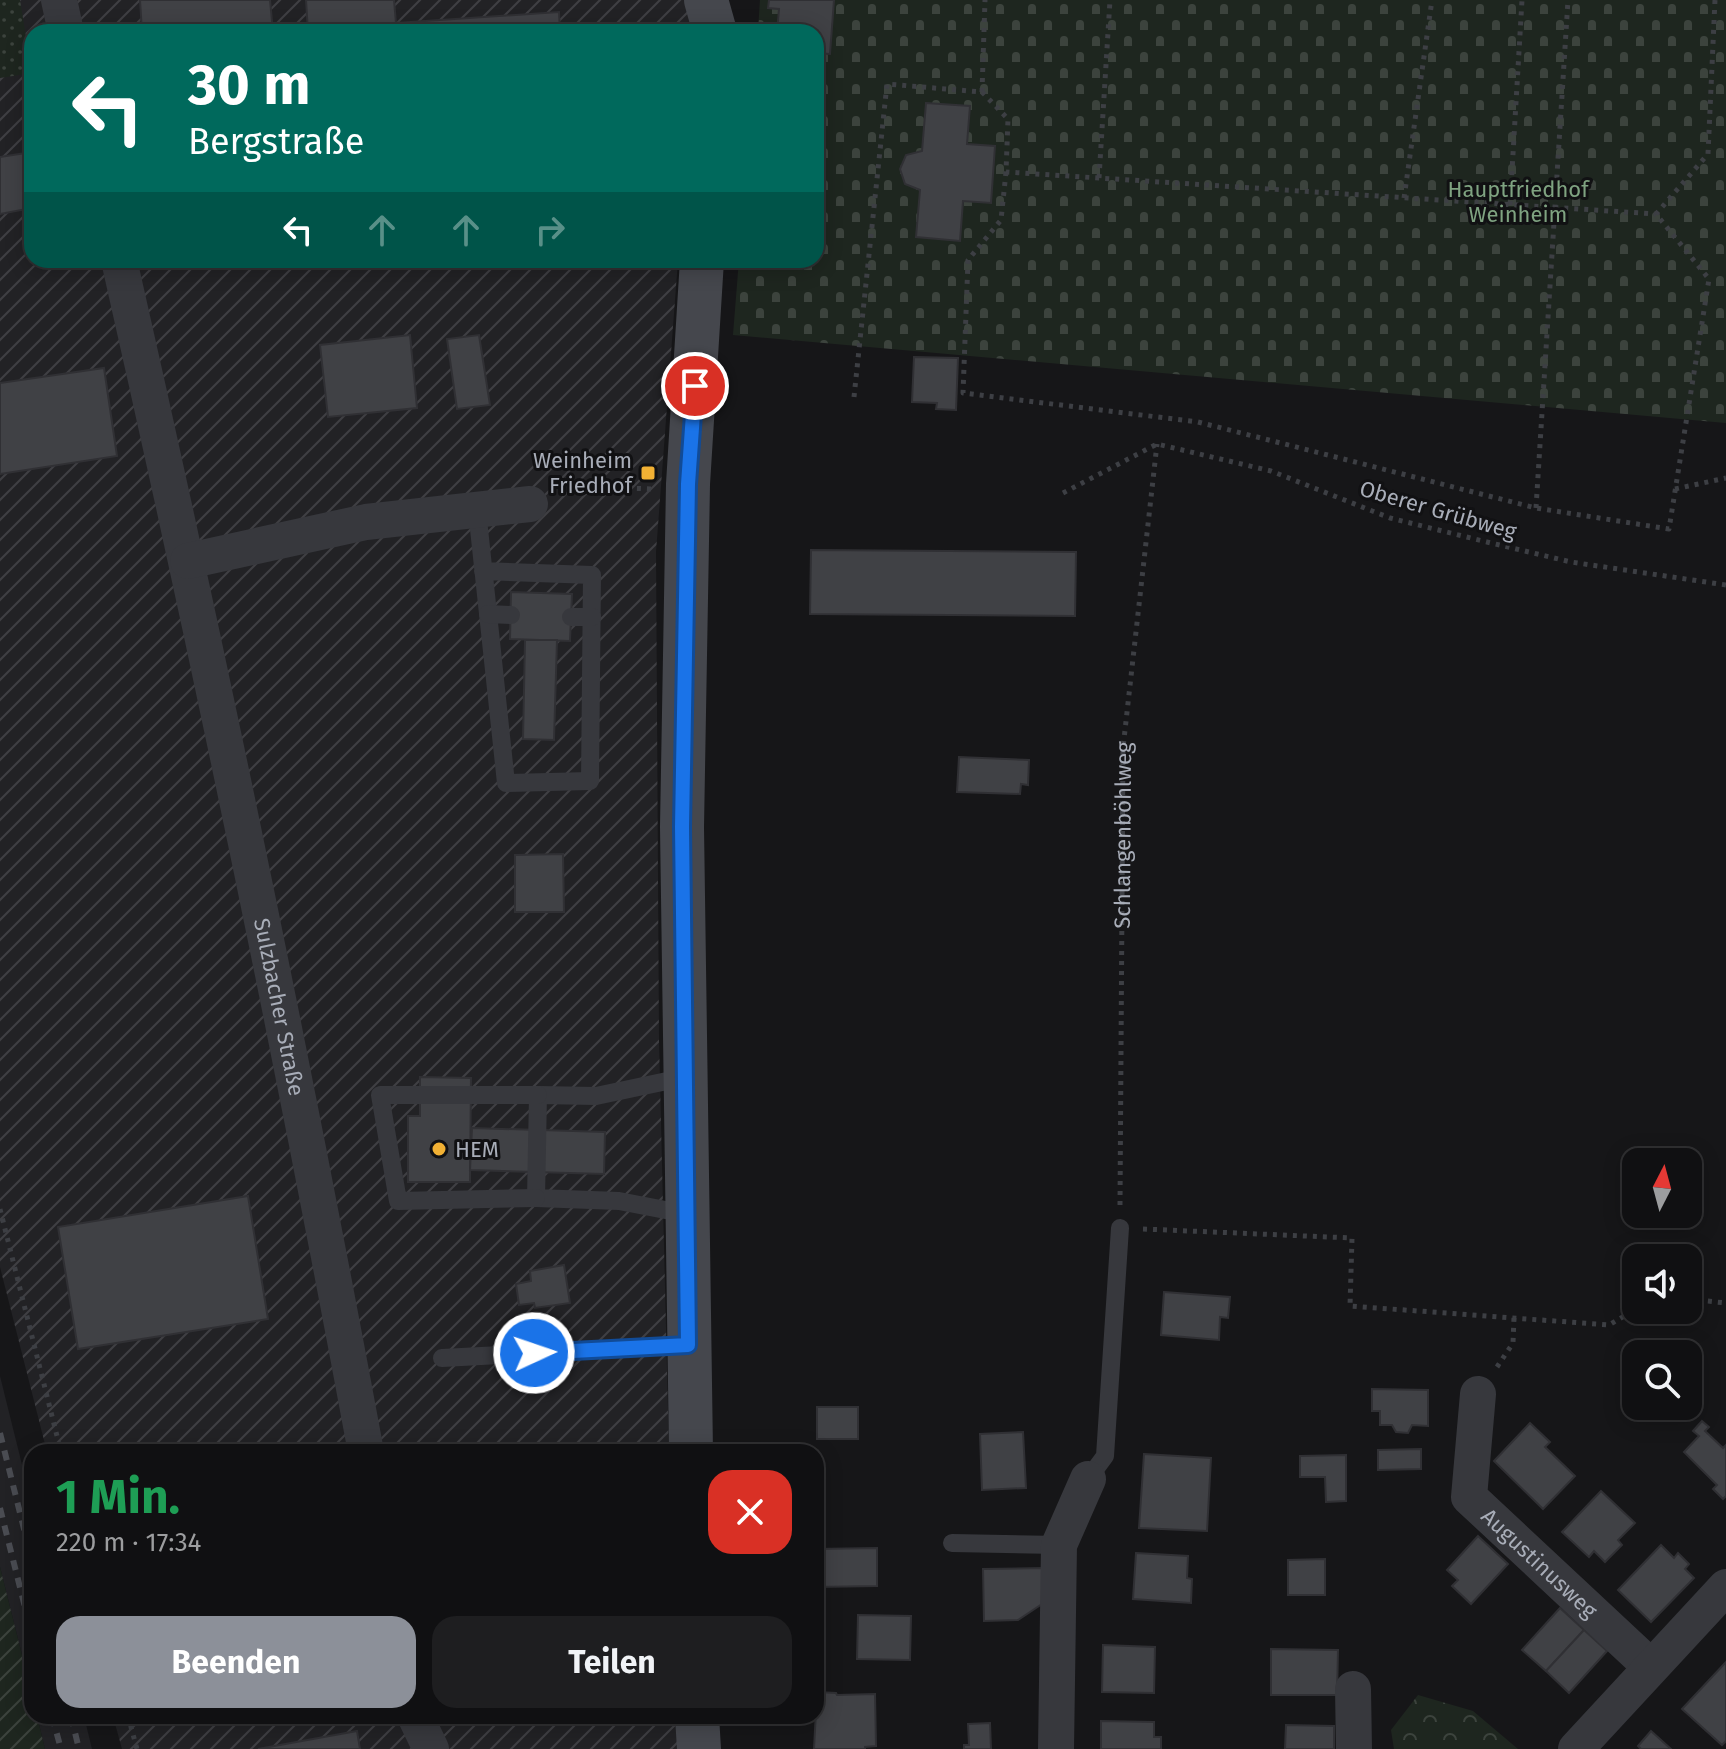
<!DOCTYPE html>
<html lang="de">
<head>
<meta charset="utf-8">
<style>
  :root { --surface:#101012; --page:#1e1e20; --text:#f1f3f6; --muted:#9c9d9f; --line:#303032; --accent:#8c9099 }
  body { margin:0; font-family:"Fira Sans",sans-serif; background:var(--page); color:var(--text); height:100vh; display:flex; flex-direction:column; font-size:30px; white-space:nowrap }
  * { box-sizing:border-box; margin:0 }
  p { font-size:26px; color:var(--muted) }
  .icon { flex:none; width:44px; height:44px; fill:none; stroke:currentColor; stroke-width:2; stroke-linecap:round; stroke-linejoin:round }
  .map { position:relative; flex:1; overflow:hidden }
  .panel { position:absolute; left:24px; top:1444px; width:800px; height:280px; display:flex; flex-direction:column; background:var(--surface); border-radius:24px; box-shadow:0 4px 20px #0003,0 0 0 2px var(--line) }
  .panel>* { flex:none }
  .banner { position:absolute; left:24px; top:24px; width:800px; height:244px; border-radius:24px; box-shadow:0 4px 20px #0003,0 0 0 2px var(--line); background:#00695c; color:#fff; overflow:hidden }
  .needle { width:52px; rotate:6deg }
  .controls { position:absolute; left:1622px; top:1148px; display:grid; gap:16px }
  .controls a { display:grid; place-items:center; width:80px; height:80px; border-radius:16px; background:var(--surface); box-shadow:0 4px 20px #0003,0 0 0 2px var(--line); font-size:40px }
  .pin { position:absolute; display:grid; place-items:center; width:68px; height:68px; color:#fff; margin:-34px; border:4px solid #fff; border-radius:50%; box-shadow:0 2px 8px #0007 }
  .me { position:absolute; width:88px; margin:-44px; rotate:87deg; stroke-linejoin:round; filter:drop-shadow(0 0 6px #0008) }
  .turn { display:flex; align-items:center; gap:28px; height:168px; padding:0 32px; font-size:36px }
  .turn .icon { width:104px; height:104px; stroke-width:2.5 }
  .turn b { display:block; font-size:56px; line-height:68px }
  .lanes { display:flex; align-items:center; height:76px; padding:0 32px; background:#0003; justify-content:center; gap:40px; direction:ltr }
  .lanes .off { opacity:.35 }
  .round { display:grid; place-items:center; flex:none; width:84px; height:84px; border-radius:24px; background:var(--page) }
  .head { display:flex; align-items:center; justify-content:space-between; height:136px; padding:0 32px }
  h1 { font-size:48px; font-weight:700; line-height:60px; color:#1e9e55 }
  .primary-button { display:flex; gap:16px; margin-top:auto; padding:16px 32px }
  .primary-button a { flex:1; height:92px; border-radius:24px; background:var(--accent); color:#fff; font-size:32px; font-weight:700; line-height:92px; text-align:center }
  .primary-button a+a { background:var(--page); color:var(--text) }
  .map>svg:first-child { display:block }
  .built { fill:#222225 }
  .industrial { fill:url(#industrial-furrows) }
  .grass { fill:url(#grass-dots) }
  .forest { fill:url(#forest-crowns) }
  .cemetery { fill:url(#cemetery-stones) }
  .garden { fill:url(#garden-furrows) }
  .building { fill:#404145; stroke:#303034; stroke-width:2 }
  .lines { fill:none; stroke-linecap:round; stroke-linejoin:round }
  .path { stroke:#3d3f44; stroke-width:5; stroke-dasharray:4 6; stroke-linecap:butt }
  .service { stroke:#37383d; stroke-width:18 }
  .minor { stroke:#37383d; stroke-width:36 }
  .secondary { stroke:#45474d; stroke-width:44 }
  .rail { stroke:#4a4c52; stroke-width:6; stroke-dasharray:10 8; stroke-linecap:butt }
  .route-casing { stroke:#114b97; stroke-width:20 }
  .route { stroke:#1a73e8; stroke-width:14 }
  .poi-dot { fill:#f2b134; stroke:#111113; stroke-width:3 }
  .labels { text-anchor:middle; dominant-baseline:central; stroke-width:6; stroke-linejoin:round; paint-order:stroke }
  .park-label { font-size:22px; fill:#7fa381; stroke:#111113 }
  .poi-label { font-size:22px; fill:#a8adb8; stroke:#111113; text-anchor:end }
  .street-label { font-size:22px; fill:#a8adb8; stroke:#111113 }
</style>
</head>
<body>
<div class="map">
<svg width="1726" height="1749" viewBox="0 0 1726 1749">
  <defs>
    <pattern id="industrial-furrows" width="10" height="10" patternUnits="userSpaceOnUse" patternTransform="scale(2)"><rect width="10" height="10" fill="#222225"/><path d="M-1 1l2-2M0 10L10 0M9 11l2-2" fill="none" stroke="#3f3f43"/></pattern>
    <pattern id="grass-dots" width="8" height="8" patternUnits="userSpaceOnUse" patternTransform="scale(2)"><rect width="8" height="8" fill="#1e261f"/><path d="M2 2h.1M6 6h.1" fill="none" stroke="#3c433d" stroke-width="1.8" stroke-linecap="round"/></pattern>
    <pattern id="forest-crowns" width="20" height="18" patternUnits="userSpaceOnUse" patternTransform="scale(2)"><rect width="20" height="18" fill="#1e261f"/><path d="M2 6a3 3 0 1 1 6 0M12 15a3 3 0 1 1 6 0" fill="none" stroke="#3c433d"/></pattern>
    <pattern id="cemetery-stones" width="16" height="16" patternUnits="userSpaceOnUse" patternTransform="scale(2)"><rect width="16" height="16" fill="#1e261f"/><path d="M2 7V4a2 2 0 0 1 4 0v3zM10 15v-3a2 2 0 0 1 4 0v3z" fill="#3c433d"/></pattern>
    <pattern id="garden-furrows" width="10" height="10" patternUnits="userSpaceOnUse" patternTransform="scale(2)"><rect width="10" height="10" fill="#1e261f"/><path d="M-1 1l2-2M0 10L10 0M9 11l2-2" fill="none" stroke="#3c433d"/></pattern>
  </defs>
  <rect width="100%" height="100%" fill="#161618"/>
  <g class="built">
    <polygon points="0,1376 32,1505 32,1695 0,1567"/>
    <polygon points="37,1716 84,1716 92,1749 45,1749"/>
  </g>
  <g class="industrial">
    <polygon points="0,0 693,0 693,32 32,32 32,260 678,260 656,552 659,1041 669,1452 47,1452 0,1267"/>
    <polygon points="113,1716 677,1716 678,1749 122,1749"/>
  </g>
  <polygon class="grass" points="0,0 20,0 32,73 0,78"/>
  <polygon class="forest" points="1418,1695 1473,1711 1518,1749 1394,1749 1391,1730"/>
  <polygon class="cemetery" points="760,0 1726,0 1726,423 733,335 739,260 816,260 816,32 758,32"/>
  <polygon class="garden" points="0,1567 32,1695 32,1716 37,1716 45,1749 0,1749"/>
  <g class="building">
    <polygon points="140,0 270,0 273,32 142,32"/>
    <polygon points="306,0 394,0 396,23 559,12 560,32 308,32"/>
    <polygon points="769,0 834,0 830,54 816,53 816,32 777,32 779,9 768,8"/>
    <polygon points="926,103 970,106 967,144 995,146 991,203 963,201 960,241 916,237 920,190 905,184 900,169 906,155 922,151"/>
    <polygon points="32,152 32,208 0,214 0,157"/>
    <polygon points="410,335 417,408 328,417 320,345"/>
    <polygon points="479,335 490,405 457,409 447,339"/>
    <polygon points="914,357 958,358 956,410 936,409 937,403 912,402"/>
    <polygon points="104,368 117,456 0,474 0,383"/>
    <polygon points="811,550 1076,552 1075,616 810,614"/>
    <polygon points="511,592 572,594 570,641 510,639"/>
    <polygon points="525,640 557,640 554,740 523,739"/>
    <polygon points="959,757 1029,760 1028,785 1021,784 1020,794 957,792"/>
    <polygon points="563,854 564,912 515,912 515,855"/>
    <polygon points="420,1077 471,1078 470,1182 408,1182 408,1116 420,1116"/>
    <polygon points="472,1128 605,1132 604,1174 470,1170"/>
    <polygon points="248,1196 268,1319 78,1349 58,1227"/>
    <polygon points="564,1265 570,1303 535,1308 534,1303 519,1305 516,1284 531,1281 530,1271"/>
    <polygon points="1164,1292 1230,1297 1228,1318 1220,1317 1219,1340 1161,1335"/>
    <polygon points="1372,1389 1428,1390 1428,1426 1412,1425 1408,1433 1396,1432 1392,1425 1380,1425 1380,1411 1372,1411"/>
    <rect x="817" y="1407" width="41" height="32"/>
    <polygon points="1702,1421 1709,1427 1705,1431 1723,1448 1726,1445 1726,1496 1723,1499 1713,1489 1717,1485 1684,1452 1699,1436 1693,1431"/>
    <polygon points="1530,1423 1550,1442 1545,1447 1575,1476 1543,1509 1494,1461"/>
    <polygon points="1023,1432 1026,1488 982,1490 980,1434"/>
    <polygon points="1421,1449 1421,1469 1378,1470 1378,1450"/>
    <polygon points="1144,1454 1211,1458 1207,1531 1139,1528"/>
    <polygon points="1346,1455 1346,1501 1326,1502 1325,1477 1300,1477 1300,1456"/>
    <polygon points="1601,1491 1635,1523 1618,1540 1622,1545 1605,1562 1594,1551 1589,1557 1562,1532"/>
    <polygon points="1478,1536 1508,1564 1471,1604 1452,1586 1458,1580 1447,1570"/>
    <polygon points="1661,1545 1674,1558 1678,1553 1689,1564 1685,1569 1694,1578 1651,1622 1618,1590"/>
    <polygon points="877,1548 877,1586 816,1587 816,1549"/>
    <polygon points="1136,1553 1188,1556 1187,1578 1192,1579 1191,1603 1133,1599"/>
    <polygon points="1325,1559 1325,1595 1288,1595 1288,1560"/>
    <polygon points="1045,1568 1045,1602 1018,1620 984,1621 983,1569"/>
    <polygon points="1560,1608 1584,1630 1546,1671 1522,1650"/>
    <polygon points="858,1615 911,1616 910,1660 857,1659"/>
    <polygon points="1584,1630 1607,1651 1569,1693 1546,1671"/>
    <polygon points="1103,1645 1155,1647 1154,1693 1102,1692"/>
    <polygon points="1271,1649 1338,1650 1337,1695 1271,1695"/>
    <polygon points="1726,1662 1726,1741 1722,1745 1682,1709"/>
    <polygon points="817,1692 836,1693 837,1695 875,1694 876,1746 865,1747 865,1749 814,1749"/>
    <polygon points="1101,1721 1154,1722 1154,1737 1161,1737 1161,1749 1101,1749"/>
    <polygon points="990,1723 991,1749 964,1749 964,1745 969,1745 968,1724"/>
    <polygon points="1286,1725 1334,1726 1334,1749 1285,1749"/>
    <polygon points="357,1731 360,1749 258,1749"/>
    <polygon points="1651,1731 1671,1749 1641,1749 1638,1746"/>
  </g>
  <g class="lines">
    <g class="path">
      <polyline points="982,92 985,0"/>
      <polyline points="1006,172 1001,220 968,260 963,393 1198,422 1536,508 1669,529 1709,279 1656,214 1708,154 1715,0"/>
      <polyline points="1099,178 1110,0"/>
      <polyline points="1404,198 1432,0"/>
      <polyline points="1510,205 1522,0"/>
      <polyline points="854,397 887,84 982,92 1008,119 1006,172 1656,214"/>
      <polyline points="557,485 651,489"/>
      <polyline points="1675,489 1726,478"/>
      <polyline points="1063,493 1157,444 1271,471 1390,518 1491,543 1571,562 1726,585"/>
      <polyline points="1536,508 1568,0"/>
      <path id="s1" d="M1120,1205L1123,748L1157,444"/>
      <polyline points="0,1209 61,1452"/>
      <polyline points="1143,1229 1352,1238 1350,1306 1609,1325 1636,1309"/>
      <polyline points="1688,1299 1726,1303"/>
      <polyline points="1497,1367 1513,1343 1514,1317"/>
      <polyline points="128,1716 137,1749"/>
    </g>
    <g class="service">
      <polyline points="477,510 506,783 590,781 592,575 483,571"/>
      <polyline points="488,614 511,615"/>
      <polyline points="571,617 592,617"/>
      <polyline points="686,1077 596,1096 538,1095 536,1198 619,1201 686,1214"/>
      <polyline points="536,1198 398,1201 380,1095 538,1095"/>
      <polyline points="442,1358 688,1345"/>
      <polyline points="1088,1479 1105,1456 1120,1228"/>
      <polyline points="952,1543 1059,1545"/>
    </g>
    <g class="minor">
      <polyline points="59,0 66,32"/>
      <path id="s2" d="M119,260C209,656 292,1053 366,1452"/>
      <polyline points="188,561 366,522 530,504"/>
      <path id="s3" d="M1478,1394L1469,1497L1651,1667"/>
      <polyline points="1353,1689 1354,1749"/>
      <polyline points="415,1716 431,1749"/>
      <polyline points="1056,1749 1059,1545 1088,1479"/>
      <polyline points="1576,1749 1726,1587"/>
    </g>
    <g class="secondary">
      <polyline points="706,0 715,32"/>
      <polyline points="691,1452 682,827 688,484 702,260"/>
      <polyline points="697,1716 699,1749"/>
    </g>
    <g class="rail">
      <polyline points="0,1433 32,1561"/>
      <polyline points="0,1508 32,1635"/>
      <polyline points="52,1716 61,1749"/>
      <polyline points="71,1716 79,1749"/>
    </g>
  </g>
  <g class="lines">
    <g class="route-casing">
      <polyline id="route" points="534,1353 688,1345 682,827 688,484 695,386"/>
    </g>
    <use href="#route" class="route"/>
  </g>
  <g class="poi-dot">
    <rect x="640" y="465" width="16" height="16" rx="4"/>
    <circle cx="439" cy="1149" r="8"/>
  </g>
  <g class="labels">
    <g class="park-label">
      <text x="1518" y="189">Hauptfriedhof<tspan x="1518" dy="25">Weinheim</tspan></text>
    </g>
    <g class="poi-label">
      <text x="632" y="460">Weinheim<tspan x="632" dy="25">Friedhof</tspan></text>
      <text x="455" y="1149" text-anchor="start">HEM</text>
    </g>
    <g class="street-label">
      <text transform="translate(1438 510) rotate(16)">Oberer Grübweg</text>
      <text stroke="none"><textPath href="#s1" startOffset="370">Schlangenböhlweg</textPath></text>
      <text stroke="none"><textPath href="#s2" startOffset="764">Sulzbacher Straße</textPath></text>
      <text stroke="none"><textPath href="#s3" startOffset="200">Augustinusweg</textPath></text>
    </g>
  </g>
</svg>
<div class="controls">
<a><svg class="needle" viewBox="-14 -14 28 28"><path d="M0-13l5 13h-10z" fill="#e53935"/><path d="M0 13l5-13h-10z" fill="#9c9d9f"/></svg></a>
<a><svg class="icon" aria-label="sound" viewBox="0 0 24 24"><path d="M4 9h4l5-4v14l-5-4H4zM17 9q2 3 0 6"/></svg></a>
<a><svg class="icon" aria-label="search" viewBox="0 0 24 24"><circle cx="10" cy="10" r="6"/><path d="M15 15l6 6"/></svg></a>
</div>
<div class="pin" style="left:695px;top:386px;background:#d93025"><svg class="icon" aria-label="arrive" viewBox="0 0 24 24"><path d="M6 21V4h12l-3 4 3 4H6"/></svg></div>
<svg class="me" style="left:534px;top:1353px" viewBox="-20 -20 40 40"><circle r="17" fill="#1a73e8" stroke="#fff" stroke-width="3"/><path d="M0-11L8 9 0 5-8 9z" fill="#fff"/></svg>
<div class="banner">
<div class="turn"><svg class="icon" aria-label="left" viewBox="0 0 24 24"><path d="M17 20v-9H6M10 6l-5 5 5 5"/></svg><div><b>30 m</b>Bergstraße</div></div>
<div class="lanes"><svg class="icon" aria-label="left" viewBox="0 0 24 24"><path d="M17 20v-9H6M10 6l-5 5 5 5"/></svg><svg class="icon off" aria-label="ahead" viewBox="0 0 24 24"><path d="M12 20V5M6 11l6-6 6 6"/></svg><svg class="icon off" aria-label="ahead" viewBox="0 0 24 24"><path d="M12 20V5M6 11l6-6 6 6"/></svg><svg class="icon off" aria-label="right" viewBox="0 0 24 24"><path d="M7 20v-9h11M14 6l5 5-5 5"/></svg></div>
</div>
<section class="panel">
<div class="head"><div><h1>1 Min.</h1><p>220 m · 17:34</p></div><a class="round" style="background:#d93025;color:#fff"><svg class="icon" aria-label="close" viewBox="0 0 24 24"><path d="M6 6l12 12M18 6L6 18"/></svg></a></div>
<div class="primary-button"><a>Beenden</a><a>Teilen</a></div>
</section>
</div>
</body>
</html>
